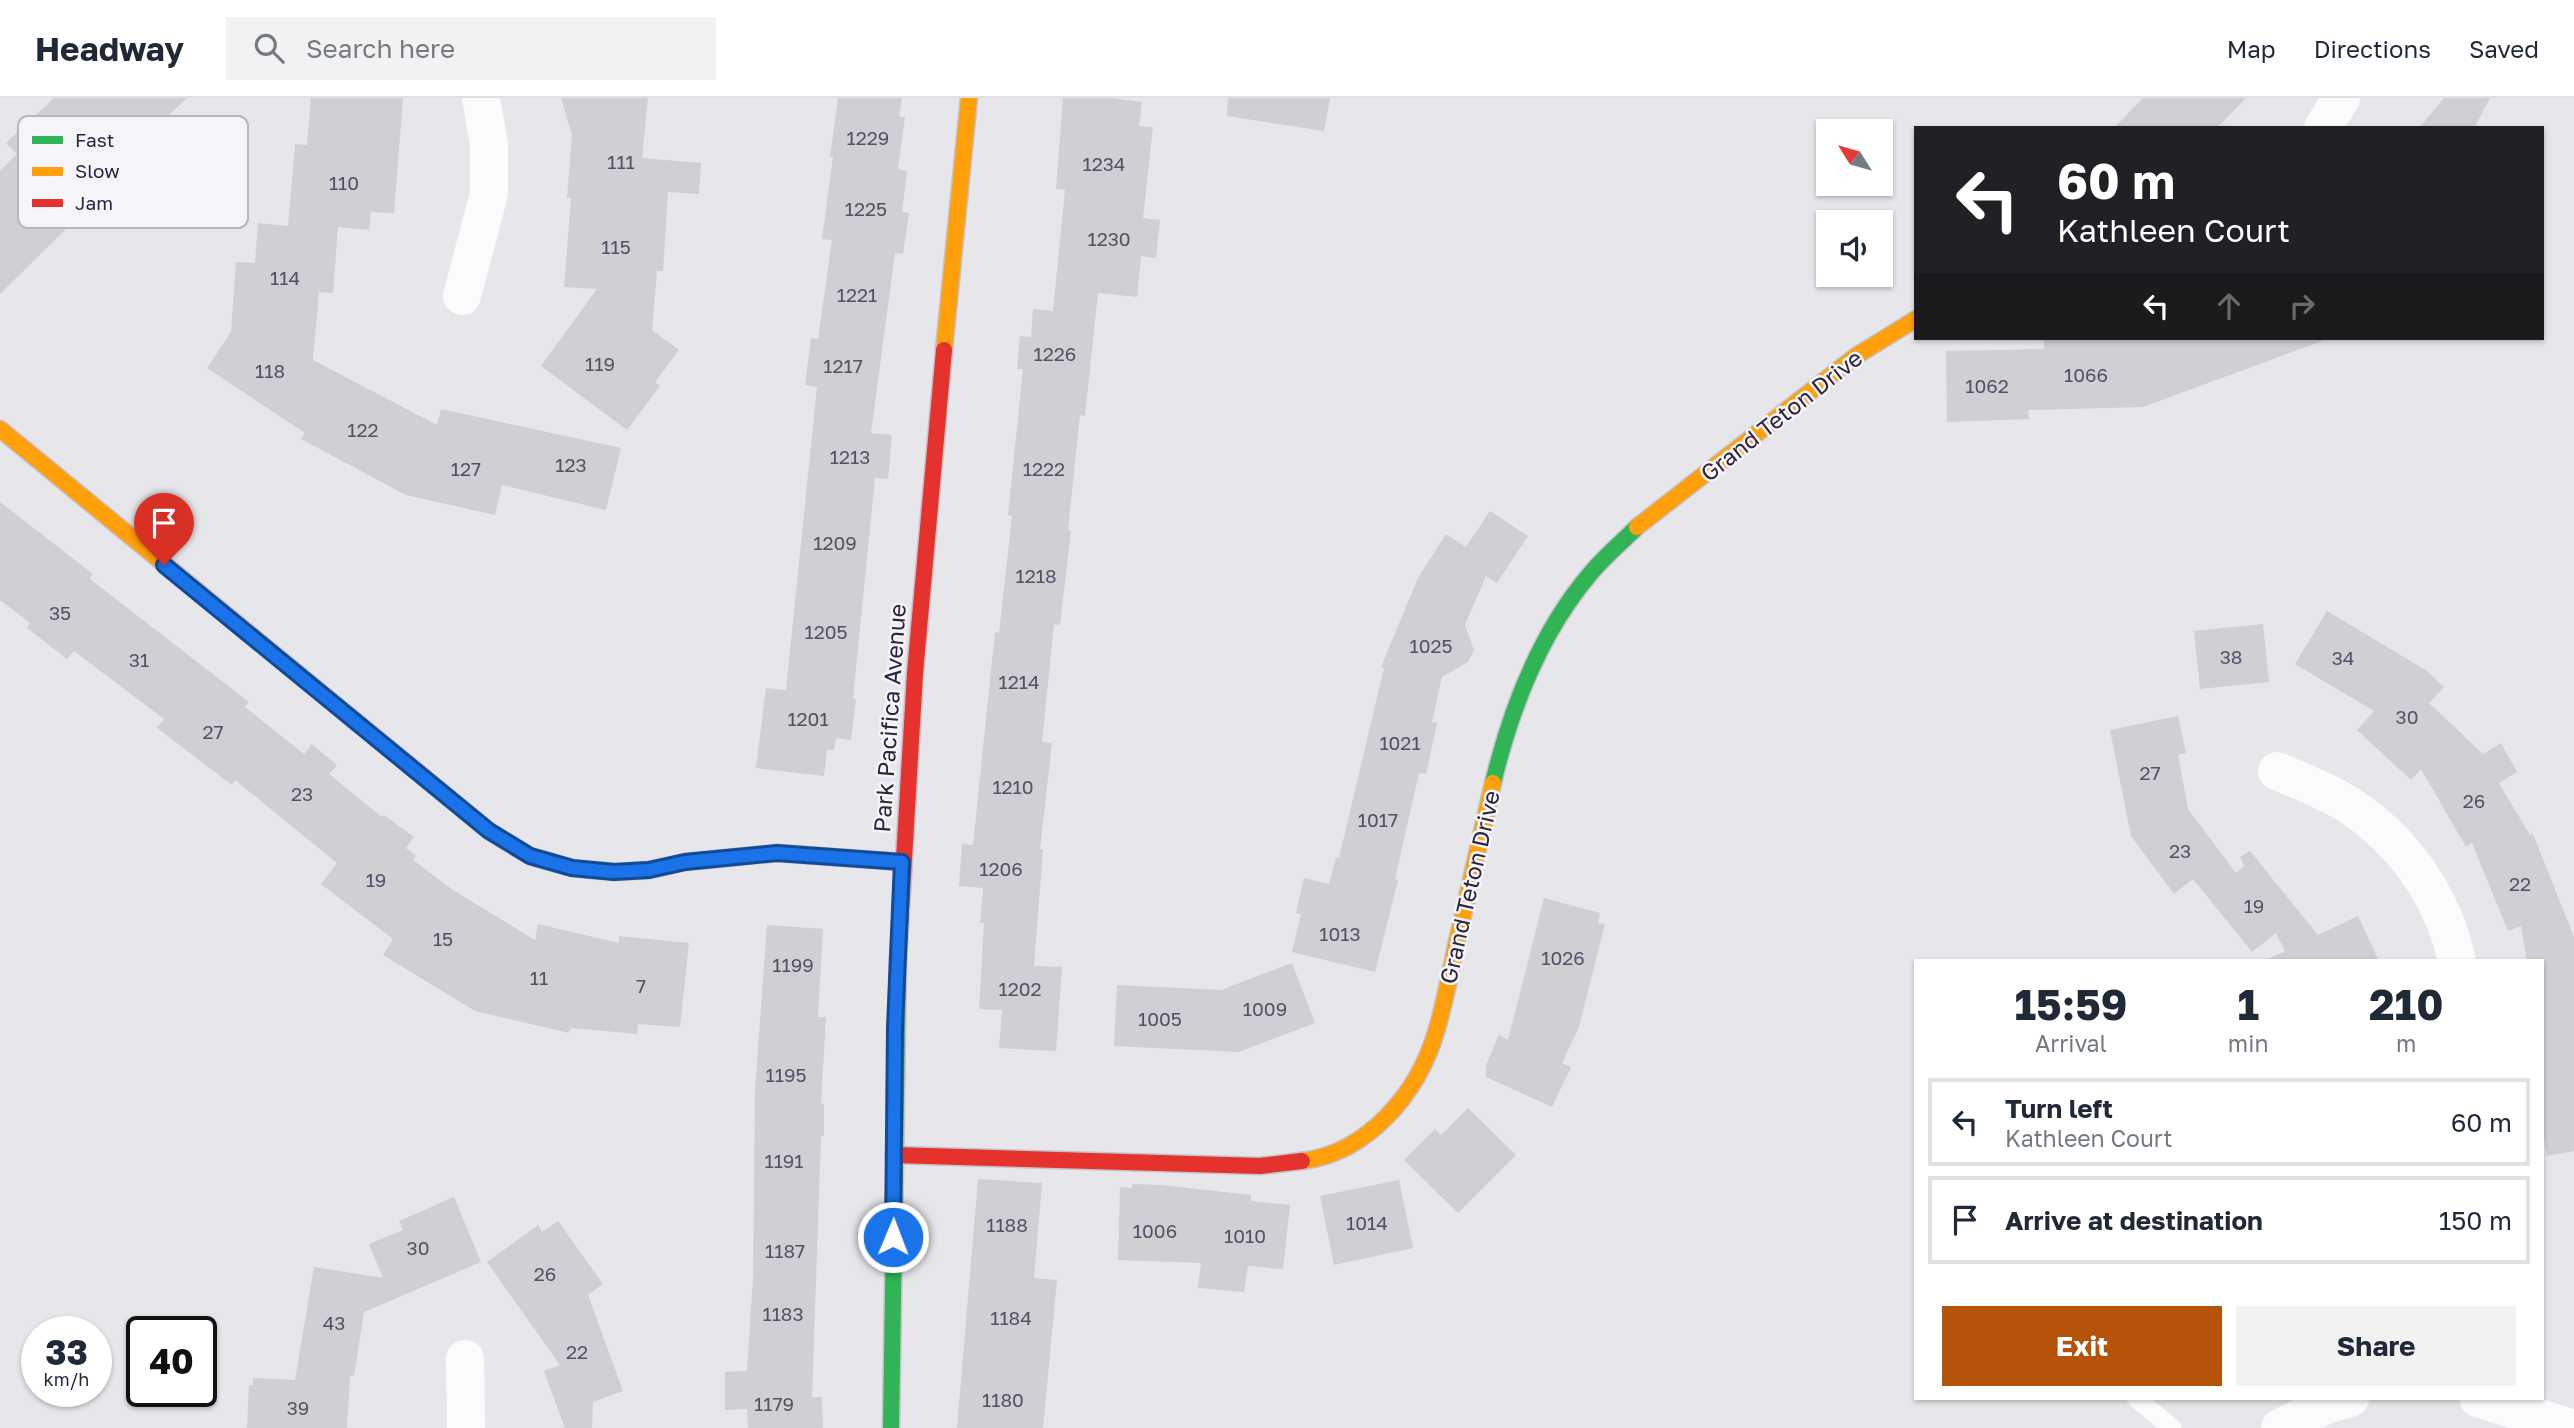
<!DOCTYPE html>
<html lang="en">
<head>
<meta charset="utf-8">
<style>
  :root { --surface:#fff; --page:#f2f2f3; --text:#1f2937; --muted:#747a83; --line:#e0e1e3; --accent:#b45309 }
  body { margin:0; font-family:"Golos Text",sans-serif; background:var(--page); color:var(--text); height:100vh; display:flex; flex-direction:column; font-size:26px; white-space:nowrap }
  * { box-sizing:border-box; margin:0 }
  p { font-size:23px; color:var(--muted) }
  .icon { flex:none; width:38px; height:38px; fill:none; stroke:currentColor; stroke-width:2; stroke-linecap:round; stroke-linejoin:round }
  .map { position:relative; flex:1; overflow:hidden }
  .sheet { position:absolute; left:1914px; top:861px; width:630px; height:441px; display:flex; flex-direction:column; background:var(--surface); border-radius:0px; box-shadow:0 2px 5px #0004 }
  .sheet>* { flex:none }
  .banner { position:absolute; left:1914px; top:28px; width:630px; height:214px; border-radius:0px; box-shadow:0 2px 5px #0004; background:#202124; color:#fff; overflow:hidden }
  .needle { width:46px; rotate:307deg }
  .buttons { position:absolute; left:1816px; top:21px; display:grid; gap:14px }
  .buttons a { display:grid; place-items:center; width:77px; height:77px; border-radius:0px; background:var(--surface); box-shadow:0 2px 5px #0004; font-size:35px }
  .speed { position:absolute; left:21px; top:1218px; display:flex; gap:14px; font-size:35px; font-weight:700; text-align:center }
  .speed>* { display:grid; place-content:center; width:91px; height:91px; border-radius:50%; background:var(--surface); box-shadow:0 2px 5px #0004; line-height:1 }
  .speed small { font-size:18px; font-weight:400 }
  .speed .limit { border:4px solid #111; border-radius:10px; background:#fff; color:#111 }
  .pin { position:absolute; display:grid; place-items:center; width:60px; height:60px; color:#fff; margin:-72px -30px; border-radius:50% 50% 50% 0; rotate:-45deg; box-shadow:0 0 7px #0007 }
  .pin .icon { rotate:45deg }
  .me { position:absolute; width:77px; margin:-38px; rotate:1deg; stroke-linejoin:round; filter:drop-shadow(0 0 5px #0008) }
  .turn { display:flex; align-items:center; gap:24px; height:147px; padding:0 28px; font-size:32px }
  .turn .icon { width:91px; height:91px; stroke-width:2.5 }
  .turn b { display:block; font-size:49px; line-height:60px }
  .lanes { display:flex; align-items:center; height:66px; padding:0 28px; background:#0003; justify-content:center; gap:35px; direction:ltr }
  .lanes .off { opacity:.35 }
  .eta { display:flex; justify-content:space-evenly; align-items:center; height:119px; text-align:center }
  .eta b { font-size:42px; font-weight:700; line-height:49px }
  .action { display:flex; gap:14px; margin-top:auto; padding:14px 28px }
  .action a { flex:1; height:80px; border-radius:0px; background:var(--accent); color:#fff; font-size:28px; font-weight:700; line-height:80px; text-align:center }
  .action a+a { background:var(--page); color:var(--text) }
  ul { padding:0; list-style:none }
  li { display:flex; align-items:center; gap:21px; height:88px; margin:0 14px 10px; padding:0 14px; border:4px solid var(--line); border-radius:0px }
  li div { flex:1 }
  li b { display:block; font-size:26px }
  li em { font-style:normal }
  header { display:flex; align-items:center; gap:42px; box-sizing:border-box; height:98px; padding:0 35px; background:var(--surface); border-bottom:2px solid var(--line) }
  header strong { font-size:33px }
  nav { display:flex; gap:38px; margin-inline-start:auto; font-size:24px }
  .search { width:490px; height:63px; background:var(--page); display:flex; align-items:center; gap:18px; box-sizing:border-box; padding:0 24px; border-radius:0px; color:var(--muted); font-size:26px }
  .map>svg:first-child { display:block }
  .building { fill:#cfcfd4 }
  .lines { fill:none; stroke-linecap:round; stroke-linejoin:round }
  .fast-casing { stroke:#c4c2cb; stroke-width:19 }
  .slow-casing { stroke:#c4c2cb; stroke-width:19 }
  .jam-casing { stroke:#c4c2cb; stroke-width:19 }
  .lane { stroke:#fbfbfc; stroke-width:19 }
  .street { stroke:#fbfbfc; stroke-width:38 }
  .fast { stroke:#30b455; stroke-width:16 }
  .slow { stroke:#ff9f0a; stroke-width:16 }
  .jam { stroke:#e5322d; stroke-width:16 }
  .route-casing { stroke:#114b97; stroke-width:18 }
  .route { stroke:#1a73e8; stroke-width:12 }
  .labels { text-anchor:middle; dominant-baseline:central; stroke-width:5; stroke-linejoin:round; paint-order:stroke }
  .number-label { font-size:19px; fill:#565064 }
  .street-label { font-size:23px; fill:#2c243d; stroke:#f5f4f9 }
  .key { fill:#f5f4f9; stroke:#b9b6c1; stroke-width:2 }
  .key-label { font-size:19px; fill:#2c243d }
</style>
</head>
<body>
<header>
<strong>Headway</strong>
<div class="search"><svg class="icon" aria-label="search" viewBox="0 0 24 24"><circle cx="10" cy="10" r="6"/><path d="M15 15l6 6"/></svg>Search here</div>
<nav><a>Map</a><a>Directions</a><a>Saved</a></nav>
</header>
<div class="map">
<svg width="2574" height="1330" viewBox="0 0 2574 1330">
  <rect width="100%" height="100%" fill="#e6e6eb"/>
  <g class="building">
    <polygon points="54,0 187,0 132,52 134,54 67,116 74,123 0,196 0,73 17,56 6,45"/>
    <polygon points="311,0 403,0 394,115 371,114 369,132 338,129 333,195 319,194 313,262 437,327 441,311 621,350 606,412 502,387 495,417 406,397 301,341 305,335 207,270 231,234 236,164 255,165 258,125 288,128 295,46 307,47"/>
    <polygon points="561,0 648,0 642,60 701,65 699,96 668,94 663,173 657,173 652,232 679,252 655,284 660,288 627,332 541,268 597,191 564,189 571,100 567,100 572,37"/>
    <polygon points="838,0 902,0 899,19 905,19 898,71 907,73 902,114 909,115 903,156 895,155 871,335 892,337 888,381 875,380 853,600 856,601 851,642 836,640 834,652 827,652 824,678 756,670 766,590 786,592 817,289 805,287 811,240 818,241 832,142 822,141 833,59 830,59"/>
    <polygon points="1063,0 1111,0 1142,4 1139,28 1153,29 1143,120 1160,122 1156,160 1141,158 1137,199 1098,195 1085,318 1080,317 1068,432 1071,433 1060,527 1054,526 1042,644 1052,645 1040,751 1043,752 1034,868 1062,869 1056,953 999,950 1002,912 979,911 984,825 980,825 983,790 959,788 962,746 973,747 995,534 999,535 1012,418 1008,417 1023,271 1017,271 1020,238 1031,239 1033,211 1053,213 1065,92 1056,91"/>
    <polygon points="1228,0 1330,0 1324,33 1227,18"/>
    <polygon points="2143,0 2246,0 2217,30 2114,30"/>
    <polygon points="2444,0 2490,0 2474,30 2419,30"/>
    <polygon points="2124,240 2321,240 2322,243 2143,309 2028,312 2029,321 1947,324 1946,253 2044,251 2044,241"/>
    <polygon points="0,404 93,476 90,481 249,604 245,609 304,656 312,646 337,667 329,676 382,719 384,717 414,739 406,750 416,758 413,762 453,792 535,842 538,826 619,845 619,838 689,845 680,929 638,926 637,936 571,930 569,935 475,913 383,857 393,841 321,786 337,765 235,682 232,687 157,630 164,621 74,553 67,561 27,530 30,525 0,502"/>
    <polygon points="1490,413 1528,438 1497,485 1486,478 1465,527 1474,552 1468,564 1442,579 1432,624 1437,625 1426,676 1419,675 1395,781 1398,782 1375,874 1292,854 1301,816 1296,815 1304,780 1329,786 1336,759 1339,760 1384,570 1381,569 1418,480 1446,436 1466,449"/>
    <polygon points="2327,513 2427,573 2444,589 2429,605 2483,656 2501,645 2517,674 2499,685 2530,737 2533,736 2574,839 2574,1053 2547,1058 2543,1035 2543,863 2527,863 2521,828 2508,833 2472,745 2466,749 2421,671 2411,682 2357,632 2374,613 2295,566"/>
    <polygon points="2263,526 2269,584 2200,591 2194,533"/>
    <polygon points="2178,618 2186,655 2178,657 2188,711 2236,775 2244,768 2240,759 2250,753 2318,837 2358,818 2379,863 2264,863 2285,853 2276,835 2252,854 2193,781 2174,796 2131,738 2110,632"/>
    <polygon points="1544,800 1600,815 1598,825 1605,826 1579,929 1562,965 1571,969 1552,1009 1486,979 1486,967 1499,937 1508,942"/>
    <polygon points="767,827 823,831 818,919 826,919 821,1005 824,1006 824,1038 821,1038 812,1299 822,1299 823,1330 748,1330 747,1311 725,1312 725,1274 747,1273 753,1179 755,992"/>
    <polygon points="1292,865 1315,925 1238,954 1114,948 1117,887 1221,892"/>
    <polygon points="1468,1010 1516,1057 1458,1115 1404,1062 1435,1031 1441,1037"/>
    <polygon points="978,1081 1042,1085 1034,1180 1057,1182 1043,1330 957,1330"/>
    <polygon points="1399,1082 1413,1150 1334,1167 1320,1098"/>
    <polygon points="1132,1086 1162,1087 1251,1097 1251,1103 1290,1107 1283,1171 1248,1168 1244,1194 1198,1190 1201,1165 1118,1162 1120,1089 1132,1090"/>
    <polygon points="454,1099 481,1164 364,1214 354,1278 350,1278 347,1330 247,1330 249,1287 253,1287 253,1280 295,1282 314,1169 383,1180 369,1146 403,1132 399,1123"/>
    <polygon points="558,1123 603,1186 588,1197 623,1293 593,1304 592,1330 565,1330 544,1273 560,1267 487,1164 538,1127 542,1134"/>
  </g>
  <g class="lines">
    <g class="fast-casing">
      <g id="fast">
        <path d="M1493,685C1511,610 1540,535 1590,476C1604,459 1621,445 1637,429"/>
        <polyline points="891,1330 898,862"/>
      </g>
    </g>
    <g class="slow-casing">
      <g id="slow">
        <polyline points="944,252 969,0"/>
        <polyline points="0,331 387,649"/>
        <polyline points="1637,429 1856,258 1916,221"/>
        <path d="M1302,1063C1368,1055 1418,995 1436,934C1446,902 1451,868 1459,835C1470,785 1482,735 1493,685"/>
      </g>
    </g>
    <g class="jam-casing">
      <g id="jam">
        <polyline points="387,649 489,733 530,758 572,770 615,774 649,772 685,764 777,755 902,764"/>
        <polyline points="898,862 915,575 944,252"/>
        <polyline points="894,1057 1260,1068 1302,1063"/>
      </g>
    </g>
    <polyline class="lane" points="2136,1300 2172,1330"/>
    <g class="street">
      <polyline points="2323,30 2341,0"/>
      <polyline points="462,198 489,96 489,46 481,0"/>
      <path d="M2277,673C2308,686 2341,699 2367,720C2413,756 2445,807 2457,863"/>
      <polyline points="465,1261 466,1330"/>
      <polyline points="2478,1300 2570,1330"/>
      <polyline points="2280,1330 2326,1307 2350,1300"/>
    </g>
    <use href="#fast" class="fast"/>
    <use href="#slow" class="slow"/>
    <use href="#jam" class="jam"/>
  </g>
  <g class="lines">
    <g class="route-casing">
      <polyline id="route" points="164,467 489,733 530,758 572,770 614,774 649,772 685,764 777,755 902,764 895,929 893,1139"/>
    </g>
    <use href="#route" class="route"/>
  </g>
  <g class="labels">
    <g class="number-label">
      <text x="868" y="39">1229</text>
      <text x="621" y="63">111</text>
      <text x="1104" y="65">1234</text>
      <text x="344" y="84">110</text>
      <text x="866" y="110">1225</text>
      <text x="1109" y="140">1230</text>
      <text x="616" y="148">115</text>
      <text x="285" y="179">114</text>
      <text x="857" y="196">1221</text>
      <text x="1055" y="255">1226</text>
      <text x="600" y="265">119</text>
      <text x="843" y="267">1217</text>
      <text x="270" y="272">118</text>
      <text x="2086" y="276">1066</text>
      <text x="1987" y="287">1062</text>
      <text x="363" y="331">122</text>
      <text x="850" y="358">1213</text>
      <text x="571" y="366">123</text>
      <text x="466" y="370">127</text>
      <text x="1044" y="370">1222</text>
      <text x="835" y="444">1209</text>
      <text x="1036" y="477">1218</text>
      <text x="60" y="514">35</text>
      <text x="826" y="533">1205</text>
      <text x="1431" y="547">1025</text>
      <text x="2231" y="558">38</text>
      <text x="2343" y="559">34</text>
      <text x="139" y="561">31</text>
      <text x="1019" y="583">1214</text>
      <text x="2407" y="618">30</text>
      <text x="808" y="620">1201</text>
      <text x="213" y="633">27</text>
      <text x="1400" y="644">1021</text>
      <text x="2150" y="674">27</text>
      <text x="1013" y="688">1210</text>
      <text x="302" y="695">23</text>
      <text x="2474" y="702">26</text>
      <text x="1378" y="721">1017</text>
      <text x="2180" y="752">23</text>
      <text x="1001" y="770">1206</text>
      <text x="376" y="781">19</text>
      <text x="2520" y="785">22</text>
      <text x="2254" y="807">19</text>
      <text x="1340" y="835">1013</text>
      <text x="443" y="840">15</text>
      <text x="1563" y="859">1026</text>
      <text x="793" y="866">1199</text>
      <text x="539" y="879">11</text>
      <text x="641" y="887">7</text>
      <text x="1020" y="890">1202</text>
      <text x="1265" y="910">1009</text>
      <text x="1160" y="920">1005</text>
      <text x="786" y="976">1195</text>
      <text x="784" y="1062">1191</text>
      <text x="1367" y="1124">1014</text>
      <text x="1007" y="1126">1188</text>
      <text x="1155" y="1132">1006</text>
      <text x="1245" y="1137">1010</text>
      <text x="418" y="1149">30</text>
      <text x="785" y="1152">1187</text>
      <text x="545" y="1175">26</text>
      <text x="783" y="1215">1183</text>
      <text x="1011" y="1219">1184</text>
      <text x="334" y="1224">43</text>
      <text x="577" y="1253">22</text>
      <text x="1003" y="1301">1180</text>
      <text x="774" y="1305">1179</text>
      <text x="298" y="1309">39</text>
    </g>
    <g class="street-label">
      <text transform="translate(1781 317) rotate(-38)">Grand Teton Drive</text>
      <text transform="translate(889 620) rotate(-86)">Park Pacifica Avenue</text>
      <text transform="translate(1469 789) rotate(-77)">Grand Teton Drive</text>
    </g>
  </g>
  <rect x="18" y="18" width="230" height="112" rx="10" class="key"/>
  <rect x="32" y="38" width="31" height="8" fill="#30b455"/>
  <rect x="32" y="69" width="31" height="9" fill="#ff9f0a"/>
  <rect x="32" y="101" width="31" height="8" fill="#e5322d"/>
  <g class="key-label">
    <text x="75" y="49">Fast</text>
    <text x="75" y="80">Slow</text>
    <text x="75" y="112">Jam</text>
  </g>
</svg>
<div class="buttons">
<a><svg class="needle" viewBox="-14 -14 28 28"><path d="M0-13l5 13h-10z" fill="#e53935"/><path d="M0 13l5-13h-10z" fill="#747a83"/></svg></a>
<a><svg class="icon" aria-label="sound" viewBox="0 0 24 24"><path d="M4 9h4l5-4v14l-5-4H4zM17 9q2 3 0 6"/></svg></a>
</div>
<div class="speed"><div>33<small>km/h</small></div><div class="limit">40</div></div>
<div class="pin" style="left:164px;top:467px;background:#d93025"><svg class="icon" aria-label="arrive" viewBox="0 0 24 24"><path d="M6 21V4h12l-3 4 3 4H6"/></svg></div>
<svg class="me" style="left:893px;top:1139px" viewBox="-20 -20 40 40"><circle r="17" fill="#1a73e8" stroke="#fff" stroke-width="3"/><path d="M0-11L8 9 0 5-8 9z" fill="#fff"/></svg>
<div class="banner">
<div class="turn"><svg class="icon" aria-label="left" viewBox="0 0 24 24"><path d="M17 20v-9H6M10 6l-5 5 5 5"/></svg><div><b>60 m</b>Kathleen Court</div></div>
<div class="lanes"><svg class="icon" aria-label="left" viewBox="0 0 24 24"><path d="M17 20v-9H6M10 6l-5 5 5 5"/></svg><svg class="icon off" aria-label="ahead" viewBox="0 0 24 24"><path d="M12 20V5M6 11l6-6 6 6"/></svg><svg class="icon off" aria-label="right" viewBox="0 0 24 24"><path d="M7 20v-9h11M14 6l5 5-5 5"/></svg></div>
</div>
<section class="sheet">
<div class="eta">
<div><b>15:59</b><p>Arrival</p></div>
<div><b>1</b><p>min</p></div>
<div><b>210</b><p>m</p></div>
</div>
<ul>
<li><svg class="icon" aria-label="left" viewBox="0 0 24 24"><path d="M17 20v-9H6M10 6l-5 5 5 5"/></svg><div><b>Turn left</b><p>Kathleen Court</p></div><em>60 m</em></li>
<li><svg class="icon" aria-label="arrive" viewBox="0 0 24 24"><path d="M6 21V4h12l-3 4 3 4H6"/></svg><div><b>Arrive at destination</b></div><em>150 m</em></li>
</ul>
<div class="action"><a>Exit</a><a>Share</a></div>
</section>
</div>
</body>
</html>
